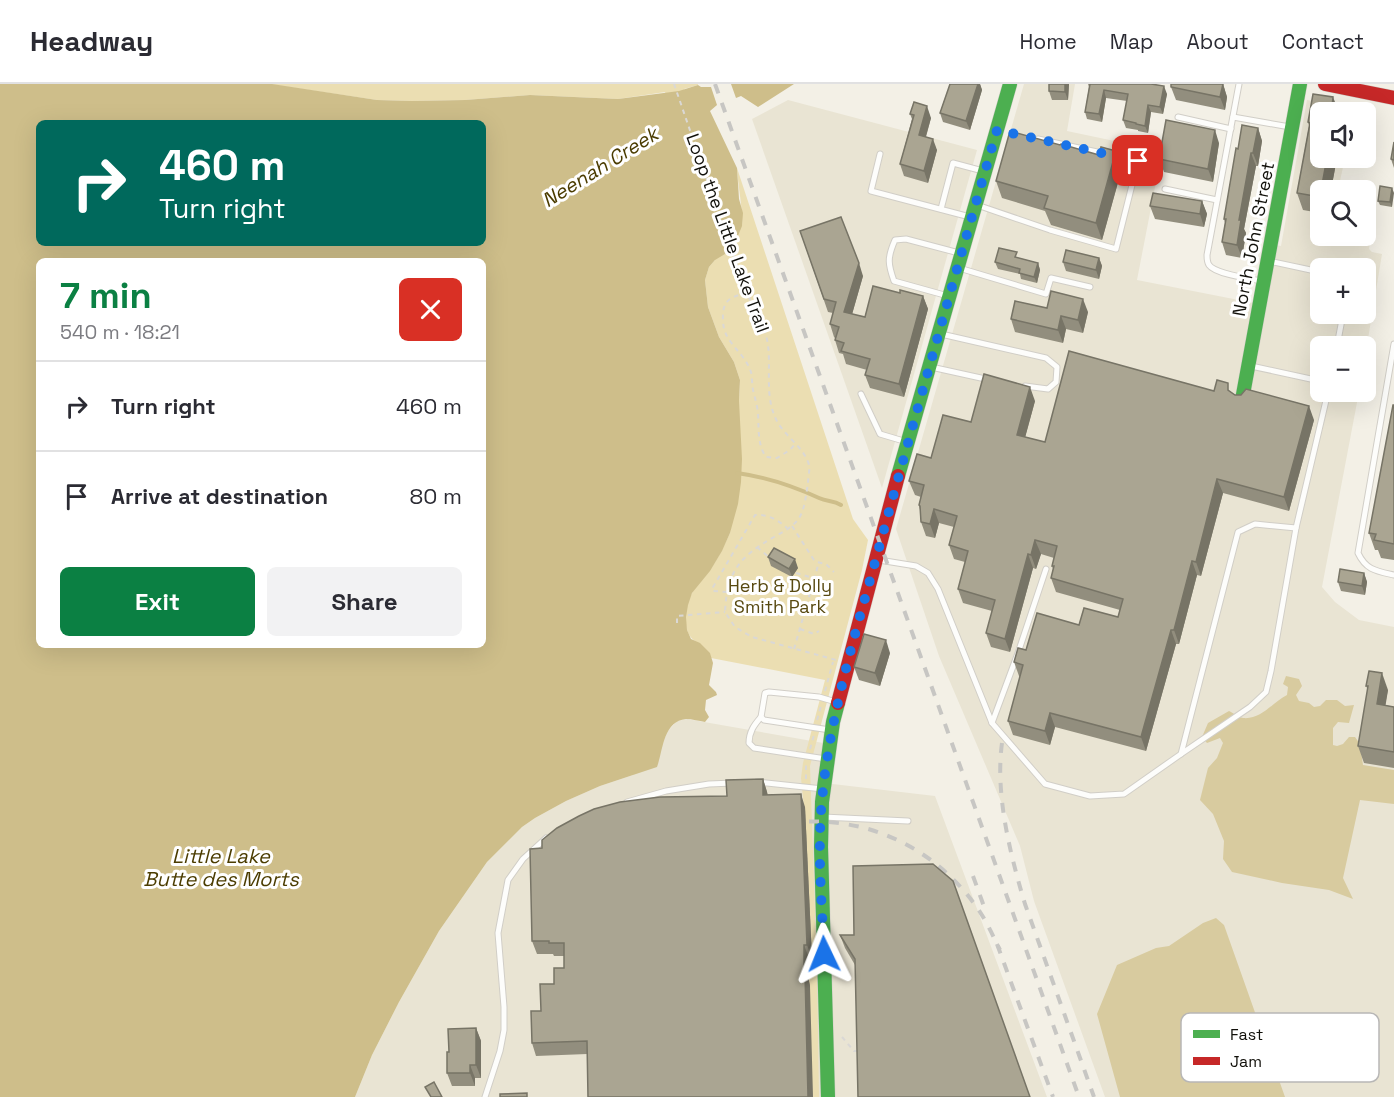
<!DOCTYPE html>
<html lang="en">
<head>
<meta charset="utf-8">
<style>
  :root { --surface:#fff; --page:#f2f2f3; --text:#2b2b33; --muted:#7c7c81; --line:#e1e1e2; --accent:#0b8043 }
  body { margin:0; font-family:"Space Grotesk",sans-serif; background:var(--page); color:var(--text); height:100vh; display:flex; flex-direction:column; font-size:22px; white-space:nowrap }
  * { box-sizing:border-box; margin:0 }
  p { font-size:20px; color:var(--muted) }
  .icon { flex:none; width:33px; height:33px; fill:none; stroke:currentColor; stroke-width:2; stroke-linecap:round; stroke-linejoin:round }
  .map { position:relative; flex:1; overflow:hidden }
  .drawer { position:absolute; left:36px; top:174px; width:450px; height:390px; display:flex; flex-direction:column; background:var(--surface); border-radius:9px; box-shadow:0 6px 24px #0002 }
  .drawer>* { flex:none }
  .guide { position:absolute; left:36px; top:36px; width:450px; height:126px; border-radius:9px; box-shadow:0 6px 24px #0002; background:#00695c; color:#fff; overflow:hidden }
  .tools { position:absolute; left:1310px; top:18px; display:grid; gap:12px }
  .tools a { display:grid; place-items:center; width:66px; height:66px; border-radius:9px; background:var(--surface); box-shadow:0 6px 24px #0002; font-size:30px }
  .pin { position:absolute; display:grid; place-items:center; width:51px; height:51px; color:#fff; margin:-26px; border-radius:12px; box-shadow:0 3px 9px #0006 }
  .me { position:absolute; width:66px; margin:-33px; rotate:358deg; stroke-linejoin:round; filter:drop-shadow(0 0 4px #0008) }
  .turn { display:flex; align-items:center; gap:21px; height:126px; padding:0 24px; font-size:27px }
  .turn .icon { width:78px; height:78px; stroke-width:2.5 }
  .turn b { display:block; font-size:42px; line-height:51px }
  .round { display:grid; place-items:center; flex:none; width:63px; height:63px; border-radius:9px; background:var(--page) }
  .head { display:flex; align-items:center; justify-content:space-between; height:102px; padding:0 24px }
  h1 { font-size:36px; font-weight:600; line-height:45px; color:var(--accent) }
  .primary-button { display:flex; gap:12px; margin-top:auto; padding:12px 24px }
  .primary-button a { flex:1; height:69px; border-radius:9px; background:var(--accent); color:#fff; font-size:24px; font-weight:600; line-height:69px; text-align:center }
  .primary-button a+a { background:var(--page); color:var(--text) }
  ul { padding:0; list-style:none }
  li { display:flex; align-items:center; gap:18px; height:90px; padding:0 24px; border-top:2px solid var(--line) }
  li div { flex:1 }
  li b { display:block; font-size:22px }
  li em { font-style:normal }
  header { display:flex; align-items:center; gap:36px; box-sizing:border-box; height:84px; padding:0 30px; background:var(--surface); border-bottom:2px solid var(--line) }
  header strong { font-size:28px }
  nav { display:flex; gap:33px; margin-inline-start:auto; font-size:21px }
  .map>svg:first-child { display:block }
  .built { fill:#e9e4d3; fill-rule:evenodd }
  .green { fill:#ebdeb2 }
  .forest { fill:#d8cb9f }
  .water { fill:#cebe8a; fill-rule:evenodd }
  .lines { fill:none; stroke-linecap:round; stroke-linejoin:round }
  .stream { stroke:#cebe8a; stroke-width:4 }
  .lane-casing { stroke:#d1cec7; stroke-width:7 }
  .fast-casing { stroke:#d1cec7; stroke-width:15 }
  .jam-casing { stroke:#d1cec7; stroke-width:15 }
  .path { stroke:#dad8d5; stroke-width:2; stroke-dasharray:4.5 4.5; stroke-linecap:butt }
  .lane { stroke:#fdfdfb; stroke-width:5 }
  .fast { stroke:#4caf50; stroke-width:14 }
  .jam { stroke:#c62828; stroke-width:14 }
  .rail { stroke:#c7c6c3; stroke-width:4; stroke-dasharray:10 10; stroke-linecap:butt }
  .wall { fill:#928e7e }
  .shaded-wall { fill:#777466 }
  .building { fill:#aaa592; stroke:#777466; stroke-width:1.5 }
  .route { stroke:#1a73e8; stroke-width:10; stroke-dasharray:0 18 }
  .labels { text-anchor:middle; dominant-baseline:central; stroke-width:6; stroke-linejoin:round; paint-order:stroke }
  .street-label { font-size:18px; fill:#11100a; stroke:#fff }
  .park-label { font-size:18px; fill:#584910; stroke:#fff }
  .water-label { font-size:20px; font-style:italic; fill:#4b3c00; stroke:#fff }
  .key { fill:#fff; stroke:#b8b7b6; stroke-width:1.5 }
  .key-label { font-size:16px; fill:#11100a }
</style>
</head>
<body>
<header>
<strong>Headway</strong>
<nav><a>Home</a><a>Map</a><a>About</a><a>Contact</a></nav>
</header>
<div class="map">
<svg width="1394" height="1013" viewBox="0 0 1394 1013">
  <rect width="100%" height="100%" fill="#f3f0e6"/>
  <g class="built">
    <path d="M1024,0H1075L1067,47L1162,67L1137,196L1259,220L1271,160L1281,162L1307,16L1354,24L1353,28H1320V74H1345L1338,106H1320V152H1365V122L1376,124L1369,165L1372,168L1382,170L1365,273V262H1320V308H1359L1322,503L1335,518L1359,536L1394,543V1013H1105L1034,817L1020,762L939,572L896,445ZM1320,184H1365V230H1320Z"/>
    <polygon points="788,16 977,66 882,404 752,35"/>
    <polygon points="687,635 829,660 824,699 935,712 1047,1013 355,1013 372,971 399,918 439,847 487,778 522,743 535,734 566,717 600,702 633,691 663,659 667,648 677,637"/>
  </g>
  <path class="green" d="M268,0H698V1L684,5L742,142C743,124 738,103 737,84L853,435L868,456L862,486L810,682L817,885L819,1013H809L804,724L801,694L803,679L825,596L711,574C706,559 691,560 687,546C684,535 686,520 692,509C696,501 704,495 709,487C718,475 724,462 730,449L739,317L740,296L734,278L719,253L708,223L705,196L709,183L715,176L665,8L618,15L530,11L465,16L412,17L377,16Z"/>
  <g class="forest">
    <path d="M1286,592L1299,595L1302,602L1296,611L1299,617L1309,619L1314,623L1320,622L1326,616H1337L1345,622L1354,621L1349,639L1338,638L1333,644V661L1337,662L1343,660L1349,653H1355L1360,660L1363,681L1394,686V720L1360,716L1343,794L1353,815L1329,806L1282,799L1232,788L1223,775L1224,757L1213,730L1200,716L1208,684L1217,674L1223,659L1220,654L1207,659L1202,653L1208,639L1229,627C1233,629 1238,633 1243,634C1261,636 1273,618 1287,611L1288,603L1283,600Z"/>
    <polygon points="1216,834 1224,841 1285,1013 1120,1013 1097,930 1117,881 1156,864 1169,862 1203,839"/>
  </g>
  <g class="water">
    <path d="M0,0H272L377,16L412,17L465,16L530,11L618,15L679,7L698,1L701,3H711L717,21L710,27L737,84L739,115L743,129L742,142L735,159L725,170L715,176L709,183L705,196L708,223L719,253L734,278L740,296L739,317L742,375L741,398L738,420L730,449L722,467L710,487L692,509L688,521L686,533L687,546L691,555L700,559L710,569L713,579L709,601L716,608L717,611L706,616L705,626L709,633L705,638C699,637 692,635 686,635C663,637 663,667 657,683L600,702L566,717L535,734L522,743L487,778L439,847L399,918L372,971L355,1013H0ZM39,39H483V159H39ZM39,177H483V561H39Z"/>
    <polygon points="731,0 794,0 758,23 741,12 736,14"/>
  </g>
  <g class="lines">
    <path class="stream" d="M737,389C766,393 793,402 819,414C828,418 833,416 841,421"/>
    <g class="lane-casing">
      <g id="lane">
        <path d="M1239,0L1207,171C1207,175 1207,178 1209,181C1215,190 1251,195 1262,197"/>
        <polyline points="1178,33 1231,45"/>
        <polyline points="1233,33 1290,43"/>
        <polyline points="880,70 871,107 970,133"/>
        <polyline points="1165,105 1217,116"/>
        <polyline points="977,121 1050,146 1116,165 1138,77 1038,55"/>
        <polyline points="941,125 953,79 983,87"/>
        <polyline points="1269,177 1320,188"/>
        <polyline points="959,184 1046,210 1051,194 1090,203"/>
        <path d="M948,212L894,197C888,180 887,174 895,156L906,155L959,169"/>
        <polyline points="941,250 1046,274 1057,283 1056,298 1048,305 1025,302"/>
        <path d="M1394,260L1358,469C1366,486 1376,487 1394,491"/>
        <polyline points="1337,262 1343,230"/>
        <polyline points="1251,282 1320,297"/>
        <polyline points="931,283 990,296"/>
        <polyline points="861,310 880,350 907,358"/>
        <polyline points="879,476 916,482 928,489 938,505 992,639 1045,700 1090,712 1124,710 1181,670 1250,623 1266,608 1271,587 1296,444"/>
        <path d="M761,633C754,641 749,648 749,659L754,664L826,675"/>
        <polyline points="992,639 1018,569 1046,485"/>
        <polyline points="830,646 764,636 761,633 765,609 769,608 819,613 836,618"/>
        <polyline points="1181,670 1238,448 1255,440 1296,444 1328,308"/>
        <polyline points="757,698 823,705"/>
        <polyline points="627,718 666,707 709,700 733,699"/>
        <polyline points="823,733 908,737"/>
        <polyline points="485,1013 500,967 504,946 504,923 498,849 508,796 523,775 546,754"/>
      </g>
    </g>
    <g class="fast-casing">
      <g id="fast">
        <polyline points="1242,316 1300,0"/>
        <polyline points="898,392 1010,0"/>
        <polyline points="828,1013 821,763 822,718 833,638 838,619"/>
      </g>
    </g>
    <g class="jam-casing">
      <g id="jam">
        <polyline points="1325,0 1394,14"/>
        <polyline points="838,619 898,392"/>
      </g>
    </g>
    <g class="path">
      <path d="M674,0C698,69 721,138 746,206C751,220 760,233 765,248C774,275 763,306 775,333C782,351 804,362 809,381C810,386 808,394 808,399C806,410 805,425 799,434C793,443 783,448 774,453C739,473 727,488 725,528L735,543L752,553L836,576"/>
      <path d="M747,209C730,213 722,216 723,236C723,259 744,267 751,288C752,293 752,300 753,306C755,314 757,321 758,329C759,344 757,360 766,373L777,374L790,366L795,360"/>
      <polyline points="792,442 814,476 817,478 826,480 834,488"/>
      <polyline points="757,463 771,475"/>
      <polyline points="796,489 831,499"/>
      <path d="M727,508L713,507L712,505L755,431C768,430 778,436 787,444"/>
      <polyline points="677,539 677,532 725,528"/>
      <polyline points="800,545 814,550 819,547"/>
      <polyline points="794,565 819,478"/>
      <polyline points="825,607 833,578"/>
      <polyline points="817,636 821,622"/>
      <polyline points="810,665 814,651"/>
      <polyline points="806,695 806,680"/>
      <polyline points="842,953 854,967 857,967"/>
    </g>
    <use href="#lane" class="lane"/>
    <use href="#fast" class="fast"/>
    <use href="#jam" class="jam"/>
    <g class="rail">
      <polyline points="715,0 1079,1013"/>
      <path d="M1002,659C995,710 1010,770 1025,820L1094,1013"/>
      <path d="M789,738C808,737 826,737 845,740C899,748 947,780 978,825C987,838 993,852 1000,866"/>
      <polyline points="973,792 986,828"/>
      <polyline points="997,860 1053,1013"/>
    </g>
  </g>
  <g class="wall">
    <polygon points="950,0 980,0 982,6 970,46 943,38 940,29"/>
    <polygon points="1049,0 1069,0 1068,16 1052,16 1049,7"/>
    <polygon points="1088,0 1151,0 1167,10 1163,30 1151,28 1148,49 1138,47 1138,46 1126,44 1123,36 1127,17 1106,14 1102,38 1087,35 1085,28 1089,3"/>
    <polygon points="1223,0 1227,13 1225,26 1176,16 1171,3"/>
    <polygon points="1313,10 1337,74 1331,106 1320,106 1320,129 1303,126 1297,109 1309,42 1308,38"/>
    <polygon points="910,30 931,34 926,53 937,66 928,99 904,92 900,80 912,35"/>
    <polygon points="1258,44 1262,57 1258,82 1256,82 1244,145 1246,149 1242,174 1226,171 1222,158 1225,139 1224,135 1238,65"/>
    <polygon points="1394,58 1394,84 1391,75"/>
    <polygon points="1219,59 1213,98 1164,88 1159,75"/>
    <polygon points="1122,84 1102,156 1051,141 1045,127 1002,114 996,97"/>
    <polygon points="1392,104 1392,123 1380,121 1378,117"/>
    <polygon points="1202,117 1207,130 1204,143 1155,135 1150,122"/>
    <polygon points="800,147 863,192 852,230 865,233 900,209 923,212 928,225 904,313 870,304 865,291 867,286 846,280 843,270 839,269 835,256 835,254 834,253 830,240 833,229 828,228"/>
    <polygon points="1019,174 1038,179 1040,186 1037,199 1021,195 1020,190 998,185 995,178"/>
    <polygon points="1099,174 1102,182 1099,195 1066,187 1063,178"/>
    <polygon points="1047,224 1088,228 1083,249 1066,245 1063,259 1015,248 1011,235"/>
    <polygon points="1214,307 1231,308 1235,311 1314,336 1289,427 1223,409 1201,492 1197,491 1179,560 1176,560 1146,667 1055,643 1050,661 1013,651 1008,637 1020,593 1019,592 1014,578 1026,566 1079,541 1118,533 1120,526 1056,508 1051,494 1053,485 1052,482 1054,474 1041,470 1036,485 1033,484 1010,568 991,563 986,549 992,527 963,519 958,505 965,478 954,475 949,461 954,443 939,439 935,454 926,452 921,438 920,426 919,421 921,413 915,411 909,397 931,374 971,338 1035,317 1025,353 1045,358"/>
    <polygon points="1394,321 1394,476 1381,474 1378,466 1375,466 1369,449"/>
    <polygon points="768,473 798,484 792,493 771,482"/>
    <polygon points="1364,489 1367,498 1365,511 1341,507 1338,498"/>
    <polygon points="890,569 880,602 859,596 854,583"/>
    <polygon points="1366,602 1388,606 1385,621 1394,623 1394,684 1364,679 1358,662 1368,606"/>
    <polygon points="763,695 768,711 805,723 812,874 809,874 809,897 810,902 587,970 536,972 532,959 541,927 554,900 564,884 564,872 554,872 553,870 537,870 532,857 542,764 727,712"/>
    <polygon points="840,851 854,851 855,881 845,864"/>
    <polygon points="476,944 481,957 481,994 475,994 475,1002 452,1002 447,989"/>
  </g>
  <g class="shaded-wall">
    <polygon points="978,0 980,0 982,6 970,46 966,37"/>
    <polygon points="1065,0 1069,0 1068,16 1065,8"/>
    <polygon points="1223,0 1227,13 1225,26 1220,13"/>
    <polygon points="1164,2 1167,10 1163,30 1160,23"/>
    <polygon points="1104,6 1106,14 1102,38 1099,30"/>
    <polygon points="1333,13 1339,28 1334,28 1332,23"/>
    <polygon points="1148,21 1151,28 1148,49 1145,42"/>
    <polygon points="927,22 931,34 923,62 919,51"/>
    <polygon points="1258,44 1262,57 1258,82 1253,69"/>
    <polygon points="1215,46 1219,59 1213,98 1208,85"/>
    <polygon points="933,55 937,66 928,99 924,87"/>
    <polygon points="1116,67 1122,84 1102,156 1096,139"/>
    <polygon points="1251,69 1256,82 1244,145 1246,149 1242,174 1237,161 1239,136"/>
    <polygon points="1327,74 1337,74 1331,106 1321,106"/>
    <polygon points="1392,104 1394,109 1392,123 1390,118"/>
    <polygon points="1202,117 1207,130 1204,143 1200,130"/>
    <polygon points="1099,174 1102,182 1099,195 1096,186"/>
    <polygon points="859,179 863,192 849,241 844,228"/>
    <polygon points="1038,179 1040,186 1037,199 1034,193"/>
    <polygon points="923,212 928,225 904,313 899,300"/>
    <polygon points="1083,215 1088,228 1083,249 1078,236"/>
    <polygon points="1061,232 1066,245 1063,259 1058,246"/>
    <polygon points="1030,303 1035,317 1022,365 1017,351"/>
    <polygon points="1309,322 1314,336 1289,427 1284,413"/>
    <polygon points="1217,395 1223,409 1201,492 1196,478"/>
    <polygon points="934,425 939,439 935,454 930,440"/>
    <polygon points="1035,456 1041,470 1036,485 1031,471"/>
    <polygon points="1028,470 1033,484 1010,568 1005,555"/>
    <polygon points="795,475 798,484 792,493 789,485"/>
    <polygon points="1192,477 1197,491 1179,560 1174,546"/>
    <polygon points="1364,489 1367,498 1365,511 1362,502"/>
    <polygon points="1171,546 1176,560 1146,667 1141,653"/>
    <polygon points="886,556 890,569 880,602 875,589"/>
    <polygon points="1382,589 1388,606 1383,637 1377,620"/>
    <polygon points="1050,629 1055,643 1050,661 1045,647"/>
    <polygon points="763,695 767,708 768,724 763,711"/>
    <polygon points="801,710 805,723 812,874 807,861"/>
    <polygon points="804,861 809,874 809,897 810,902 813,1013 808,1013 804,889"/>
    <polygon points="476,944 481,957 481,994 476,981"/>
    <polygon points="470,981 475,994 475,1002 470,989"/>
  </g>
  <g class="building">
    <polygon points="950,0 978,0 966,37 940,29"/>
    <polygon points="1049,0 1065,0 1065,8 1049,7"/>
    <polygon points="1090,0 1151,0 1164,2 1160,23 1148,21 1145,42 1136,40 1136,39 1123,36 1128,10 1104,6 1099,30 1085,28"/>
    <polygon points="1171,0 1223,0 1220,13 1171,3"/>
    <polygon points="1313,10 1333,13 1332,23 1336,24 1336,28 1320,28 1320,74 1327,74 1321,106 1320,106 1320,113 1297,109 1310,39 1308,38"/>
    <polygon points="914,18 927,22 919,51 933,55 924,87 900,80 914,31 910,30"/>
    <polygon points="1166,36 1215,46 1208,85 1159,75"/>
    <polygon points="1242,41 1258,44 1253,69 1251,69 1239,136 1241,136 1237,161 1222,158 1226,135 1224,135 1236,64 1238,65"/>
    <polygon points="1010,47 1060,61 1061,60 1099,71 1101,63 1116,67 1096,139 1044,124 1048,112 996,97"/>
    <polygon points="1394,58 1394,76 1391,75"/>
    <polygon points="1380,102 1392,104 1390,118 1378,117"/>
    <polygon points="1153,109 1202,117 1200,130 1150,122"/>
    <polygon points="841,133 859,179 844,228 865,233 873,202 900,209 900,206 923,212 899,300 865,291 870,275 841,267 844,259 835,256 839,243 830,240 836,218 824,215 800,147"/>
    <polygon points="999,164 1017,168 1015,173 1038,179 1034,193 1019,189 1020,185 995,178"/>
    <polygon points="1066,166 1099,174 1096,186 1063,178"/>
    <polygon points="1051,207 1083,215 1078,236 1061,232 1058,246 1011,235 1015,217 1047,224"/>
    <polygon points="1069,267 1214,307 1217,296 1228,299 1228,306 1235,311 1241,311 1246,305 1309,322 1284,413 1217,395 1196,478 1192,477 1174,546 1171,546 1141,653 1050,629 1045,647 1008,637 1023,581 1014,578 1018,564 1026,566 1037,529 1079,541 1084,524 1118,533 1123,515 1051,494 1054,482 1052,482 1057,462 1035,456 1031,471 1028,470 1005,555 986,549 995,516 958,505 968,467 949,461 957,432 934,425 930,440 921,438 920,422 919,421 924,401 909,397 917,370 931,374 943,331 971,338 984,290 1030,303 1017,351 1045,358"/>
    <polygon points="1393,321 1394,321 1394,460 1374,456 1376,450 1369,449"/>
    <polygon points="774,464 795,475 789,485 768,473"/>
    <polygon points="1340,485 1364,489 1362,502 1338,498"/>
    <polygon points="864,550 886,556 875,589 854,583"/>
    <polygon points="1369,587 1382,589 1377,620 1394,623 1394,668 1358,662 1368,602 1366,602"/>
    <polygon points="763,695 763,711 801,710 807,861 804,861 804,889 805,889 808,1013 588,1013 587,957 532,959 531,927 541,927 540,900 554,900 554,884 564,884 564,859 549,859 549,857 532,857 530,765 542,764 542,756 557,744 579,732 594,725 620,718 660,713 727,712 726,696"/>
    <polygon points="933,780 953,797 1030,1013 858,1013 855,875 840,851 854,851 853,782"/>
    <polygon points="476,944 476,981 470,981 470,989 447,989 447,968 449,968 448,945"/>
    <polygon points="434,998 442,1013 431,1013 425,1003"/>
    <polygon points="527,1009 527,1013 500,1013 500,1010"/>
  </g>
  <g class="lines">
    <path class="route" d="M824,870C822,819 817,767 822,716C830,629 857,545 880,460C918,322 957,184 997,46L1138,77"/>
  </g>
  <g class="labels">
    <g class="street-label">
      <text transform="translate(728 149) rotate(70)">Loop the Little Lake Trail</text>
      <text transform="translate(1253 155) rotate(-79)">North John Street</text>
    </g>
    <g class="park-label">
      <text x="780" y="501">Herb &amp; Dolly<tspan x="780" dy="21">Smith Park</tspan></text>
    </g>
    <g class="water-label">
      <text transform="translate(600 83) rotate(-32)">Neenah Creek</text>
      <text x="221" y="772">Little Lake<tspan x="221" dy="23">Butte des Morts</tspan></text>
    </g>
  </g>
  <rect x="1181" y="929" width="198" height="69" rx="9" class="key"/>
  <rect x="1193" y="946" width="27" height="8" fill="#4caf50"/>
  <rect x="1193" y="973" width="27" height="8" fill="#c62828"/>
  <g class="key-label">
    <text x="1230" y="956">Fast</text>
    <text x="1230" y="983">Jam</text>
  </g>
</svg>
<div class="tools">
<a><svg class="icon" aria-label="sound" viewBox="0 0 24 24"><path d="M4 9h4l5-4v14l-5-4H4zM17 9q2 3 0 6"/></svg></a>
<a><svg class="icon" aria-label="search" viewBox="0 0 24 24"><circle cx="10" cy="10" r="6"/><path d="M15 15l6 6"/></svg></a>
<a>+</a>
<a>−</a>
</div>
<div class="pin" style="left:1138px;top:77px;background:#d93025"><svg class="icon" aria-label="arrive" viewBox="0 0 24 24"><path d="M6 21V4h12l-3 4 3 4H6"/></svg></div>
<svg class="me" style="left:824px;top:870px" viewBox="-20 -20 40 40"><path d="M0-17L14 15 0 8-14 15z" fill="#1a73e8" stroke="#fff" stroke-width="4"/></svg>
<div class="guide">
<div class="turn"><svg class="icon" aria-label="right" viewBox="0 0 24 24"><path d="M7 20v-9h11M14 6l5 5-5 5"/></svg><div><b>460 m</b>Turn right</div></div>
</div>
<section class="drawer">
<div class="head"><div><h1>7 min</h1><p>540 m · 18:21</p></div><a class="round" style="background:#d93025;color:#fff"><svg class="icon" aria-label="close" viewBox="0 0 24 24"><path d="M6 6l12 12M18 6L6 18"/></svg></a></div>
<ul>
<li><svg class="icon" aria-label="right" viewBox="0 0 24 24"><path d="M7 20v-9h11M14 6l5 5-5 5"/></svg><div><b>Turn right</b></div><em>460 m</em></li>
<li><svg class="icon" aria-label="arrive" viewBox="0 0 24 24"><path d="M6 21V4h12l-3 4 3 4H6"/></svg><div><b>Arrive at destination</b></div><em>80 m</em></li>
</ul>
<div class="primary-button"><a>Exit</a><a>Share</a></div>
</section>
</div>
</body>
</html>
